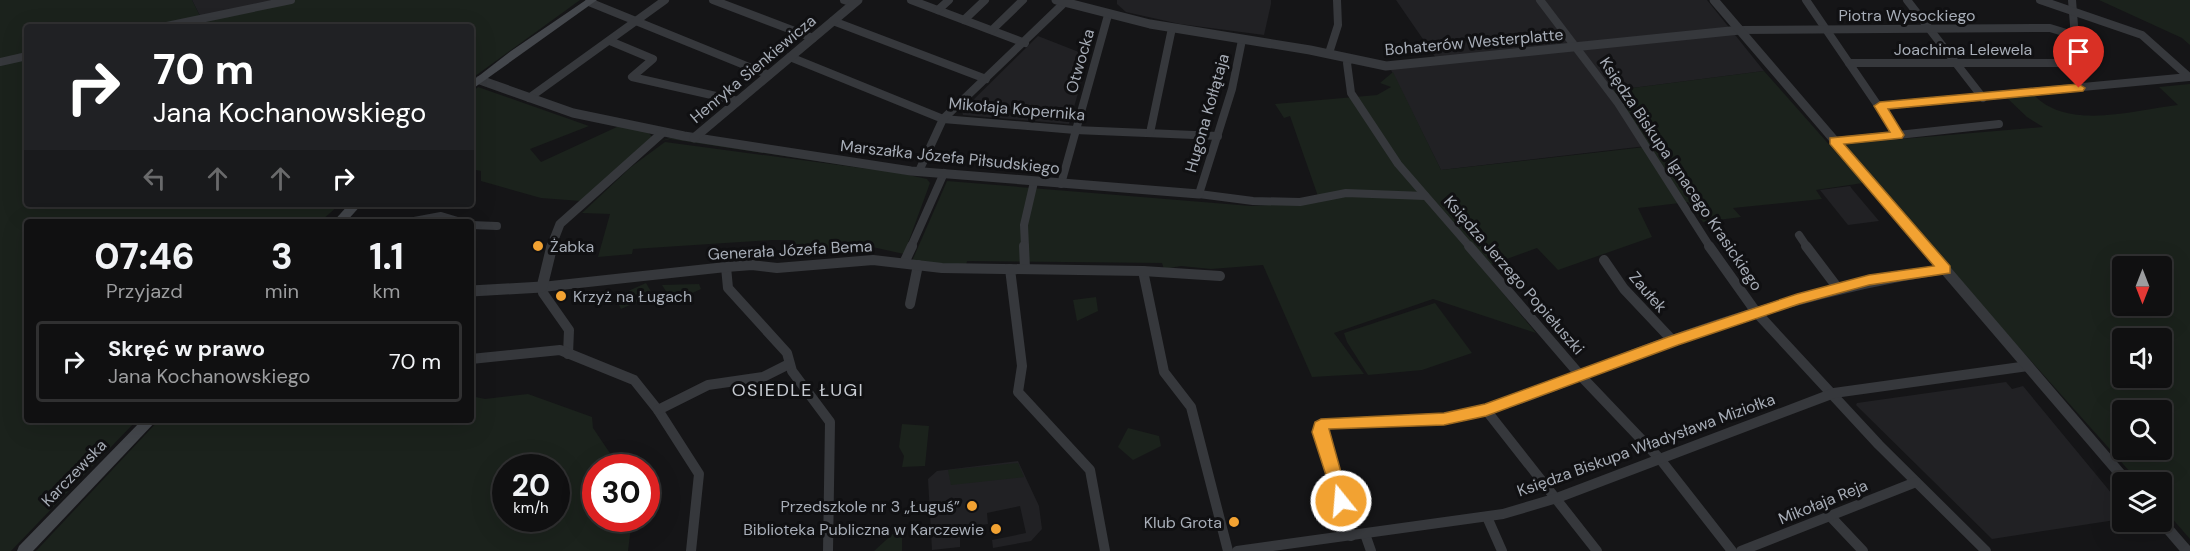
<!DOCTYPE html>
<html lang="pl">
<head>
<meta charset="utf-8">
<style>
  :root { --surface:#101011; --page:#1e1e1f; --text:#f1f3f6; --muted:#9c9d9f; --line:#303031 }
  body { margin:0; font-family:"DM Sans",sans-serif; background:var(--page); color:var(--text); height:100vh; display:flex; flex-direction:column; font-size:22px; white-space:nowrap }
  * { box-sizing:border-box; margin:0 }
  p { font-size:20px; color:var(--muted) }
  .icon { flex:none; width:33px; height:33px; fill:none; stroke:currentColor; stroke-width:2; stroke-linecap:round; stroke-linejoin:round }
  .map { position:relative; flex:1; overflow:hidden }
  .details { position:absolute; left:24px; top:219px; width:450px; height:204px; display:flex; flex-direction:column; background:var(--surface); border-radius:6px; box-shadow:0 6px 24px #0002,0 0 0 2px var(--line) }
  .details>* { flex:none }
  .top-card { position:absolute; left:24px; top:24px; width:450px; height:183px; border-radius:6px; box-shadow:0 6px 24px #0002,0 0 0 2px var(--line); background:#202124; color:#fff; overflow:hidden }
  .needle { width:39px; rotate:180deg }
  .fabs { position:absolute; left:2112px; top:256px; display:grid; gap:12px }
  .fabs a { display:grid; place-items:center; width:60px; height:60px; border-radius:6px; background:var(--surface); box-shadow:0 6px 24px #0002,0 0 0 2px var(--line); font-size:30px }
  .speed { position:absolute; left:492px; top:454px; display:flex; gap:12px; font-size:30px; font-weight:700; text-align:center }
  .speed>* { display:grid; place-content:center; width:78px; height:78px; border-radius:50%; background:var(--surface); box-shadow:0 6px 24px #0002,0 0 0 2px var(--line); line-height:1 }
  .speed small { font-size:15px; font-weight:400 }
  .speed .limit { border:9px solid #d22; background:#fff; color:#111 }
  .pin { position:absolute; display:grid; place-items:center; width:51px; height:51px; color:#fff; margin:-62px -26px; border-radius:50% 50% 50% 0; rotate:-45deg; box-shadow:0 0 6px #0007 }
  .pin .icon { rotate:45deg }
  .me { position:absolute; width:66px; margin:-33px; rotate:343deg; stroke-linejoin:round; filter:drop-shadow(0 0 4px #0008) }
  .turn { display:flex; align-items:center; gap:21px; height:126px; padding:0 30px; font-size:27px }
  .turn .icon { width:78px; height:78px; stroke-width:2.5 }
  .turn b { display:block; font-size:42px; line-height:51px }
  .lanes { display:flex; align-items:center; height:57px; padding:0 30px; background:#0003; justify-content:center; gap:30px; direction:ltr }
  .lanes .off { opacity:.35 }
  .eta { display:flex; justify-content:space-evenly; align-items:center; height:102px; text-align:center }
  .eta b { font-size:36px; font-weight:800; line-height:42px }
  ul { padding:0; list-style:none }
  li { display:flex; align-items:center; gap:18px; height:81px; margin:0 12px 9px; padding:0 18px; border:3px solid var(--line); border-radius:6px }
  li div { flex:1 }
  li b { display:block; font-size:22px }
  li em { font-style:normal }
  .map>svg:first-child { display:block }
  .built { fill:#212124 }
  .green { fill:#1b221c; fill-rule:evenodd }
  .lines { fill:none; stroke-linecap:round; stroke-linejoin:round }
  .minor-far1 { stroke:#36383c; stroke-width:8 }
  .minor { stroke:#36383c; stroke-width:10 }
  .tertiary-far1 { stroke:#36383c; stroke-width:9 }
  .tertiary { stroke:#36383c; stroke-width:11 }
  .secondary { fill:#44474c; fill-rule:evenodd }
  .route { fill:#f2a232; stroke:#9d6920; stroke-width:1.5 }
  .poi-dot { fill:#f2a232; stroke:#101012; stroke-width:2 }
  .labels { text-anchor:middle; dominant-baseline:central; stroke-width:6; stroke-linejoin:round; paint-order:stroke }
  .street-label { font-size:16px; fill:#a7adb7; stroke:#101012 }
  .poi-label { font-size:16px; fill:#a7adb7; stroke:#101012; text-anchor:end }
  .neighbourhood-label { font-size:18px; letter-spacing:1.5px; fill:#c8ccd3; stroke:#101012 }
</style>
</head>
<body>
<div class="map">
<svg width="2190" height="551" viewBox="0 0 2190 551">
  <rect width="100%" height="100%" fill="#151517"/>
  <g class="built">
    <polygon points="192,0 291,0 201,18"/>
    <polygon points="1117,0 1271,0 1271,4 1264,35 1180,24 1126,12 1117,4"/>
    <polygon points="1396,0 1707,0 1764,71 1609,91 1646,146 1441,170 1389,66 1438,61"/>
    <polygon points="1038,36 1089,56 1069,124 963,115 962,111"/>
    <polygon points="1850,186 1852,189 1879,221 1848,225 1820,190"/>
    <polygon points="2006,382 2012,389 2023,386 2122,506 2122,519 1992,539 1856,405 1857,403"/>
    <polygon points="1018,461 1039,506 1042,529 1031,541 993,548 992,540 1026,533 1020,506 987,513 988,524 960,528 960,547 932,550 928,479 937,471"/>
  </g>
  <g class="green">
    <polygon points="0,0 192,0 201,18 291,0 580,0 471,79 471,27 27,27 27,204 340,204 320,222 27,222 27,420 137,420 11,551 0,551"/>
    <polygon points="2099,0 2190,0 2190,45 2182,38"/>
    <polygon points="1764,71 1863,183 1816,190 1822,199 1733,208 1741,217 1703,222 1688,202 1638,208 1652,237 1558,270 1537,248 1482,268 1536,333 1433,299 1334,333 1364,374 1312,377 1263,265 1211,269 1181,266 1164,269 1162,263 967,261 966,266 912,261 947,181 1251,206 1320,202 1290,116 1284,118 1275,104 1377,95 1391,87 1380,83 1393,72 1441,170 1645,147 1609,91"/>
    <path d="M2190,84V539L2162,507V483H2140L1948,268L1843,144L2043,127L2027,117L2007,98L2034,95C2068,131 2135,110 2178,105L2159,87ZM2122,267H2162V306H2122ZM2122,339H2162V378H2122ZM2122,411H2162V450H2122Z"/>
    <polygon points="478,87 589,126 530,149 541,162 619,126 648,132 652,137 581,201 541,198 481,181 481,171 471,169 471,93"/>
    <polygon points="670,138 908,172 899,173 927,179 930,183 904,254 859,244 855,249 793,253 792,240 773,240 633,249 632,254 598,257 610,214 582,213 631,167 665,142 876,170 670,139 661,141"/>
    <polygon points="646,283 653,295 621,309 615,297"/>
    <polygon points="699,284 701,289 673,302 662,285"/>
    <polygon points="1096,297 1098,311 1077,321 1073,300"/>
    <polygon points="1435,303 1472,353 1422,370 1368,375 1347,342 1344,333"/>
    <path d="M528,394L592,417L593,428L620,468H596V519H632L628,551H36L159,420H471V396L485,399ZM506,468H556V519H506Z"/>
    <polygon points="902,424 929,426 925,466 902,467 904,456 899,447"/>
    <polygon points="1128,428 1159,436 1161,446 1133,460 1118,447"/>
    <polygon points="1018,463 1024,477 951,485 948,470"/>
    <polygon points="897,530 902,532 902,551 874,551"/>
  </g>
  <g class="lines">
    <g class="minor-far1">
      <polyline points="713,0 813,38"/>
      <polyline points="844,0 853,3"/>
      <polyline points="911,0 1025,43"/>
      <polyline points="1540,0 1618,103 1710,247"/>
      <polyline points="1806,0 1898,135 1834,141"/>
      <polyline points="1907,0 1983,98"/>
      <polyline points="2072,0 2079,88"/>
      <polyline points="589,2 769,75"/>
      <polyline points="938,10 949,0"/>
      <polyline points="964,20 985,0"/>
      <polyline points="833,21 986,79"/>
      <polyline points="162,27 291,0"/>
      <polyline points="992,30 1023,0"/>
      <polyline points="1740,30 2050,28 2073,35"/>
      <polyline points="1242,40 1232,89 1199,194 1253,201 1300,202 1346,193 1425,196"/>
      <polyline points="610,41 653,59 632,77 738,101"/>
      <polyline points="1329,53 1338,25 1337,0"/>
      <polyline points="790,57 943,119 1075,130 1218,136"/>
      <polyline points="1349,60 1347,63 1351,93 1398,164 1470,247"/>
      <polyline points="0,62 27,56"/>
      <polyline points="1849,63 2059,63 2076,66"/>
      <polyline points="529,98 665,0"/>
      <polyline points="1880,106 2189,77 2142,35 2040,0"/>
      <polyline points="1150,133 1172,28"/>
      <polyline points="1898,135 1999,124"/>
      <polyline points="919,171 943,119 1064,3"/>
      <polyline points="1061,184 1108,15"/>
      <polyline points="409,222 441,216 461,222"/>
      <polyline points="471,225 497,226"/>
      <polyline points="1799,235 1807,247"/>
      <polyline points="911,247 944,173"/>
      <polyline points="1025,247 1024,225 1034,182"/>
    </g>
    <g class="minor">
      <polyline points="1024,246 1025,269"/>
      <polyline points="1469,246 1580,375 1660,459 1732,551"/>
      <polyline points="1709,246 1756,312 1879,445 1986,551"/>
      <polyline points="1806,246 1837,287"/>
      <polyline points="1604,260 1624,289 1673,341"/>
      <polyline points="904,263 912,246"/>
      <polyline points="726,267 728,288 787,353 792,371 830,422 828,551"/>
      <polyline points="1010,269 1022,366 1018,392 1090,470 1105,551"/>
      <polyline points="1143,271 1164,372 1191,407 1228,551"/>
      <polyline points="910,304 918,265"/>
      <polyline points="568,354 569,330 543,293 542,287 726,267 752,265 777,268 873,260 942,268 1143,271 1220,276"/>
      <polyline points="471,359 560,350 634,380 658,410 699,474 691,551"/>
      <polyline points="658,410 708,385 763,377 789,364"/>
      <polyline points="1486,410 1597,551"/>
      <polyline points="1830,516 1863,551"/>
      <polyline points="1487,517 1502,551"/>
      <polyline points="1365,534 1371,551"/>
      <path d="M1351,536L1320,432L1323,425C1377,418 1433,425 1485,410C1543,394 1599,366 1656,346C1750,311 1845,284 1945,269"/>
      <polyline points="1237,551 1503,514 1557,498 1834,393 2028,366"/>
      <polyline points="1741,551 1916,482"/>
    </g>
    <g class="tertiary-far1">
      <polyline points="1056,0 1150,24 1310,50 1386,66 1740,30"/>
      <polyline points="1714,0 1926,247"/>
      <polyline points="480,80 573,113 684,136 911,171 1199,194"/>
      <polyline points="694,138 858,0"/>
      <polyline points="551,247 560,224 662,133"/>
    </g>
    <g class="tertiary">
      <polyline points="1925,246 2128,483"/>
      <polyline points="471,291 542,287 552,246"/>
      <polyline points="2162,522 2187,551"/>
    </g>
    <g class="secondary">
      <polygon points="586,0 597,0 471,90 471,82 511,51"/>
      <polygon points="349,204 362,204 346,222 333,222"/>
      <polygon points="142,420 157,420 33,551 17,551 19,546"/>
    </g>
  </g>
  <polygon class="route" points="2079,84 2085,88 2083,91 1888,109 1904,135 1902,138 1844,144 1950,266 1950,273 1869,285 1799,304 1678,345 1486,416 1444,425 1329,429 1349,501 1347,506 1336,506 1312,432 1315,422 1321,419 1444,413 1485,404 1668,337 1797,294 1869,275 1934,266 1830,144 1830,138 1890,132 1874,106 1880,102"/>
  <g class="poi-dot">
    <circle cx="538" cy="246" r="6"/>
    <circle cx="561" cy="296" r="6"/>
    <circle cx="972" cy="506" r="6"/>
    <circle cx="1234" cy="522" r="6"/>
    <circle cx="996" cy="529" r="6"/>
  </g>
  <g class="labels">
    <g class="street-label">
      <text x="1907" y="15">Piotra Wysockiego</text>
      <text transform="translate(1474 42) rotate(-5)">Bohaterów Westerplatte</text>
      <text x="1963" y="49">Joachima Lelewela</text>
      <text transform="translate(1080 61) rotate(-74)">Otwocka</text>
      <text transform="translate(753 69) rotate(-40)">Henryka Sienkiewicza</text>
      <text transform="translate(1017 109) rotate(5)">Mikołaja Kopernika</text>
      <text transform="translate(1207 113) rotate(-74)">Hugona Kołłątaja</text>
      <text transform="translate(950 157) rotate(6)">Marszałka Józefa Piłsudskiego</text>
      <text transform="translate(1681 174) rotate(56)">Księdza Biskupa Ignacego Krasickiego</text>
      <text transform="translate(790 250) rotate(-3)">Generała Józefa Bema</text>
      <text transform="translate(1514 275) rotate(49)">Księdza Jerzego Popiełuszki</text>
      <text transform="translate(1648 292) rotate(49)">Zaułek</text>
      <text transform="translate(1646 445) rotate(-20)">Księdza Biskupa Władysława Miziołka</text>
      <text transform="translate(74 473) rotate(-46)">Karczewska</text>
      <text transform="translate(1823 502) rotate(-22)">Mikołaja Reja</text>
    </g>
    <g class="poi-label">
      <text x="550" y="246" text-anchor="start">Żabka</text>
      <text x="573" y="296" text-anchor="start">Krzyż na Ługach</text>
      <text x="960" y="506">Przedszkole nr 3 „Ługuś”</text>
      <text x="1222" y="522">Klub Grota</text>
      <text x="984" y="529">Biblioteka Publiczna w Karczewie</text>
    </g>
    <g class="neighbourhood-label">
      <text x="798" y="390">OSIEDLE ŁUGI</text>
    </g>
  </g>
</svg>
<div class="fabs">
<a><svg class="needle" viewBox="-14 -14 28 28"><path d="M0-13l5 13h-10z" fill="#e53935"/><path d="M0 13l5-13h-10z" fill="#9c9d9f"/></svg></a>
<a><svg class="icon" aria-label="sound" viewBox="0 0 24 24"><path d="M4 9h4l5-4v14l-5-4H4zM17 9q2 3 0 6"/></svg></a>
<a><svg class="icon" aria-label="search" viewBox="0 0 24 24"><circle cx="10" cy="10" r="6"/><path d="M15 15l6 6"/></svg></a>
<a><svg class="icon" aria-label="layers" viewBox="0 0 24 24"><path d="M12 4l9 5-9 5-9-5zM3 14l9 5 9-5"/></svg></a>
</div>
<div class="speed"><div>20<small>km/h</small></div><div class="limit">30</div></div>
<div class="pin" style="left:2079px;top:88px;background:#d93025"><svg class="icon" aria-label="arrive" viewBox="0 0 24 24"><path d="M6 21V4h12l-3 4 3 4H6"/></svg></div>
<svg class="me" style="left:1341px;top:501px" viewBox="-20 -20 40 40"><circle r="17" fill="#f2a232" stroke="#fff" stroke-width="3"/><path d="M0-11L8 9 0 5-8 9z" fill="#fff"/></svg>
<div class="top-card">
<div class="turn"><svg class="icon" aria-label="right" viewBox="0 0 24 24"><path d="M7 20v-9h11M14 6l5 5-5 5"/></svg><div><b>70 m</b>Jana Kochanowskiego</div></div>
<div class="lanes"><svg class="icon off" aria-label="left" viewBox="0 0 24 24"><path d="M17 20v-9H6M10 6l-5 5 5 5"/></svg><svg class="icon off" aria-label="ahead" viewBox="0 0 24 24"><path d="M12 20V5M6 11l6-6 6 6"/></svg><svg class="icon off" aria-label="ahead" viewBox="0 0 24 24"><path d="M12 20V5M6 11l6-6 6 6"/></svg><svg class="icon" aria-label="right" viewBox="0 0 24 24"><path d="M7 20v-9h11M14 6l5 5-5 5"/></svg></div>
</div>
<section class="details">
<div class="eta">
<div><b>07:46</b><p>Przyjazd</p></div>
<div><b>3</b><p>min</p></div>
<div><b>1.1</b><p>km</p></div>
</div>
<ul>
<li><svg class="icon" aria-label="right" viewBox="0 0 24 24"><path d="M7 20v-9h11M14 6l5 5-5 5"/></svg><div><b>Skręć w prawo</b><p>Jana Kochanowskiego</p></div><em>70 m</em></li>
</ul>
</section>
</div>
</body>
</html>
